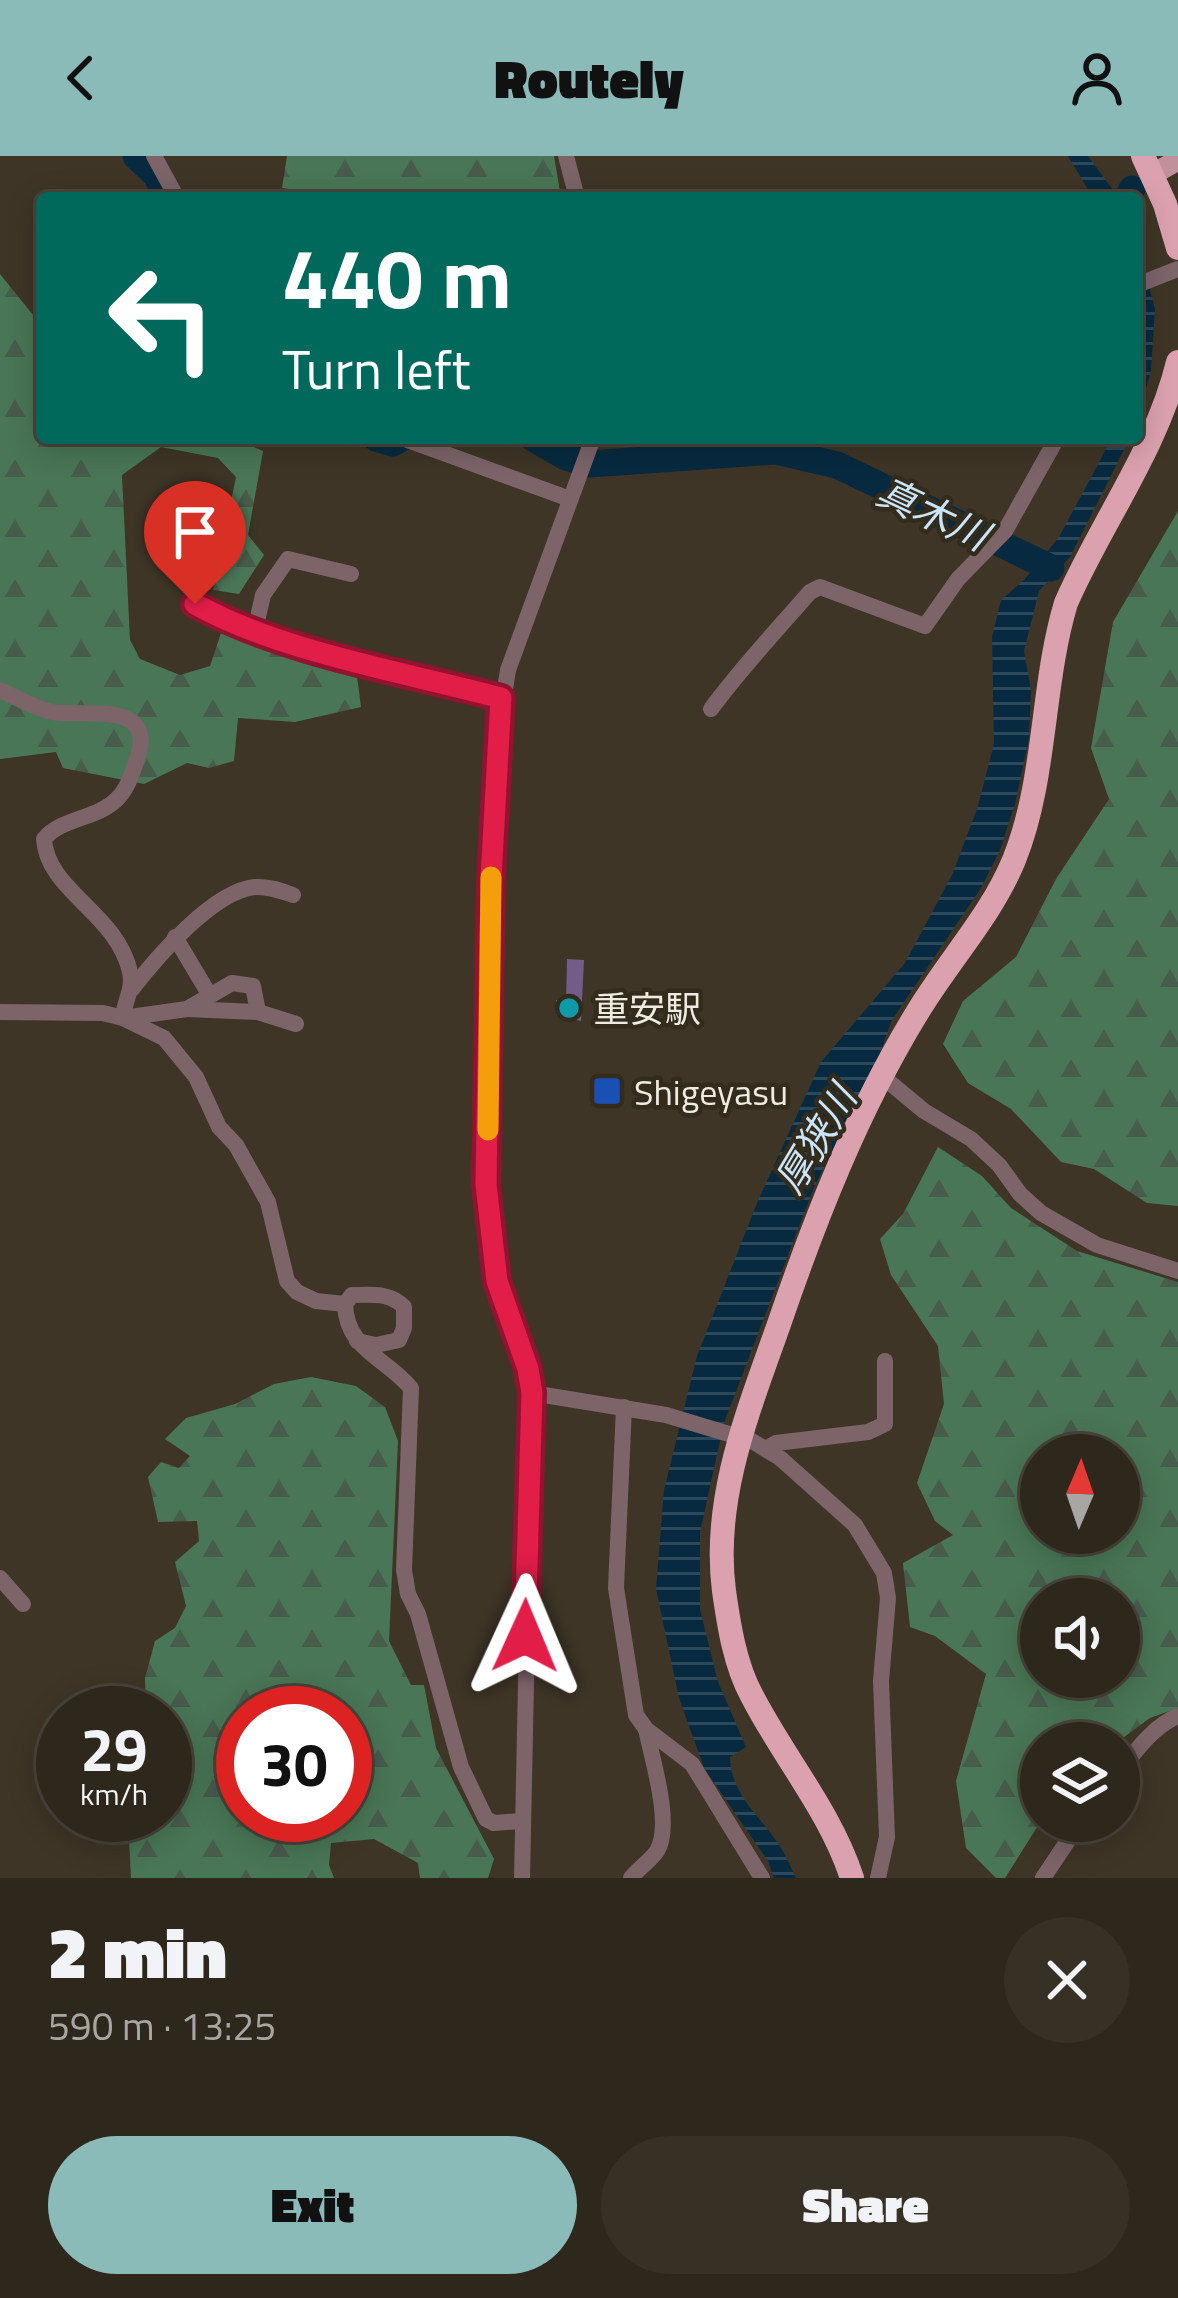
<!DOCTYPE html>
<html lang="en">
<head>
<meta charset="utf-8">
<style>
  :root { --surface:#2e281c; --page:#363025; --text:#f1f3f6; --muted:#a7a6a3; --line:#49443b; --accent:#8bbbb9 }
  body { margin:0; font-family:"Titillium Web","Noto Sans JP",sans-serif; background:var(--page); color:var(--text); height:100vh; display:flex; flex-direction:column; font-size:45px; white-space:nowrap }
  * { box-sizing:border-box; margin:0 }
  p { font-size:39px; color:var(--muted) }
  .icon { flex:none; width:66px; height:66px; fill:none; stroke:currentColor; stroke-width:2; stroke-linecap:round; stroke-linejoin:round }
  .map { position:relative; height:1722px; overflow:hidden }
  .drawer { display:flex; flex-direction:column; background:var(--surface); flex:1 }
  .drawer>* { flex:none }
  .guide { position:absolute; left:36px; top:36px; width:1107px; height:252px; border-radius:12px; box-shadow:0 6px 30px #0003,0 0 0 3px var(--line); background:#00695c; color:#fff; overflow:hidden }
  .needle { width:78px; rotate:2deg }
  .tools { position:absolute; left:1020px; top:1278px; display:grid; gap:24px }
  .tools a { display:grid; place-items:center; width:120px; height:120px; border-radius:50%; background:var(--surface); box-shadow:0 6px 30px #0003,0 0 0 3px var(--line); font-size:60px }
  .speed { position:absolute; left:36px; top:1530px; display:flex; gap:24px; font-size:60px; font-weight:700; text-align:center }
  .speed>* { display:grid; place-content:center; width:156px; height:156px; border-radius:50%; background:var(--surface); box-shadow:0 6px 30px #0003,0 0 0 3px var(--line); line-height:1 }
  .speed small { font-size:30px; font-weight:400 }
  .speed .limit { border:18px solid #d22; background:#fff; color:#111 }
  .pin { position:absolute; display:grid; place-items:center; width:102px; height:102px; color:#fff; margin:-123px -51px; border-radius:50% 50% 50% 0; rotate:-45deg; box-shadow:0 0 12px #0007 }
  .pin .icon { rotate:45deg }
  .me { position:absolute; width:132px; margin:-66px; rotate:1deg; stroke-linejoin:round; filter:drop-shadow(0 0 9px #0008) }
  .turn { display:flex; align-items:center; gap:42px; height:252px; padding:0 48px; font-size:54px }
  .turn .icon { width:156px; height:156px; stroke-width:2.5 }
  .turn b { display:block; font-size:84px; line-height:102px }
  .round { display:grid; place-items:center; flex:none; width:126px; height:126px; border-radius:63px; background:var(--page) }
  .overview { display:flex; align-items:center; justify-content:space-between; height:204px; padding:0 48px }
  h1 { font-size:72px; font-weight:800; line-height:90px }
  .action { display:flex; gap:24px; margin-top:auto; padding:24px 48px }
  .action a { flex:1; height:138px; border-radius:72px; background:var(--accent); color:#111; font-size:48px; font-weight:800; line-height:138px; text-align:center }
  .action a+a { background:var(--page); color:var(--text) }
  header { display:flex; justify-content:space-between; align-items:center; height:156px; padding:0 48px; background:var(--accent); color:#111; font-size:54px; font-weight:800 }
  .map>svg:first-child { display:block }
  .forest { fill:url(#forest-firs); fill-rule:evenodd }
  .water { fill:url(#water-rules) }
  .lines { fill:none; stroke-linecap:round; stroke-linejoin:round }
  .river { stroke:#072a40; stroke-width:27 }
  .building { fill:#735d88 }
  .minor { stroke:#7c6469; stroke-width:16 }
  .major { stroke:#c0909b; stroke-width:21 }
  .highway { stroke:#dba1ae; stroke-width:24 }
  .route-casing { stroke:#92132f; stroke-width:30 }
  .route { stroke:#e11d48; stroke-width:21 }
  .slow { stroke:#f59e0b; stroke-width:21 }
  .culture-dot { fill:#0f9aa8; stroke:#332b1c; stroke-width:4.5 }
  .transit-dot { fill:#1a4fb4; stroke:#332b1c; stroke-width:4.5 }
  .labels { text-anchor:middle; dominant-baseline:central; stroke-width:9; stroke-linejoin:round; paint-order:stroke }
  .poi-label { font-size:36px; fill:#f0ebe1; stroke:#332b1c; text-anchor:start }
  .water-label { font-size:39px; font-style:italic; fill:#cae5fa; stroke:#332b1c }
</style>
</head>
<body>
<header><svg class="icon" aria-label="back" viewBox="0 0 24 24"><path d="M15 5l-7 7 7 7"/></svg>Routely<svg class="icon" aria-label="person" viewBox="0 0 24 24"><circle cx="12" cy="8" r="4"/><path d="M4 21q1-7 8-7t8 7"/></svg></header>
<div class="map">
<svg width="1178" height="1722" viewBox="0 0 1178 1722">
  <defs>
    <pattern id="forest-firs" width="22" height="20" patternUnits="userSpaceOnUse" patternTransform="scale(3)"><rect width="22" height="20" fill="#497656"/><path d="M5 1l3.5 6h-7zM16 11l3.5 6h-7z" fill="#485c4c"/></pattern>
    <pattern id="water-rules" width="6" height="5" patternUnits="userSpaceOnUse" patternTransform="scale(3)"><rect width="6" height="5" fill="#072a40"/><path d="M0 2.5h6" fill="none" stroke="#2b495b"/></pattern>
  </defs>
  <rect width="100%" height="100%" fill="#3e3526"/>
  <g class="forest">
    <polygon points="287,0 554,0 561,42 350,42 282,32"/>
    <polygon points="0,118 42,170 42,282 232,282 263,295 248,379 264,399 239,438 213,434 236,321 218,302 161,291 122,319 130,484 140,503 180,519 210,510 221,477 260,481 356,513 361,551 295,566 238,562 234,605 209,612 187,607 144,628 63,612 56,596 0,603"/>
    <polygon points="1178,355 1178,1050 1147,1047 1094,1013 1061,1006 1011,953 968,927 943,888 963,845 1016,801 1056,723 1109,643 1091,592 1113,466"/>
    <path d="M938,991L982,1020L1011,1052L1077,1095L1178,1126V1552L1150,1562L1116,1587H1041V1665L1005,1722H996L966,1692L956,1625L986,1518L935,1480L910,1471L903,1407L953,1379L935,1365L917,1327L944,1248L938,1190L891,1119L880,1083L903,1058ZM1041,1299H1119V1377H1041ZM1041,1443H1119V1521H1041Z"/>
    <path d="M311,1221L356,1230L385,1251L398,1285L389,1485L411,1529H424L436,1592L494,1703L488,1722H420L418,1707L374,1683L331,1687L329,1709L334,1722H131L129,1683L139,1659H165V1557H146L145,1522L155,1485L175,1472L186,1450L175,1406L199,1385L197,1365L158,1366L148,1321L161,1306L179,1312L190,1300L165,1283L186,1262L235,1248L274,1228ZM345,1557V1659H243V1557Z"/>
  </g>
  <g class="water">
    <polygon points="1068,0 1088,0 1119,42 1093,42"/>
    <polygon points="1137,88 1155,153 1151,214 1137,265"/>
    <path d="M1112,282H1130L1070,401L1039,435L1024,495L1031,534L1029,582L1015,648L1000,694L981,732L892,864L875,911L814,1031L724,1267L700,1376V1453L718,1526L746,1591L730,1601C730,1636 758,1658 777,1686C785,1697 790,1710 796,1722H774L768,1705L704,1612L679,1542L656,1433L664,1334L697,1200L757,1047L821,906L905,807L953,717L978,650L994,588L992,481L1001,444L1024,424L1059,381Z"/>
  </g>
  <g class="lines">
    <g class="river">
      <polyline points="136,0 156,19 169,42"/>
      <polyline points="1128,42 1132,33"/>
      <polyline points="376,282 393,287 402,282"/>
      <polyline points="533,282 566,301 590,308 776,295 837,309 1051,412"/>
    </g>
  </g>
  <polygon class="building" points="567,803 584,804 581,865 556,859 556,844 566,845"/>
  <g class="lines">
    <g class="minor">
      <polyline points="154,0 177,42"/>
      <polyline points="566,0 577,42"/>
      <polyline points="1137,129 1178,113"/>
      <polyline points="402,282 570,343"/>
      <path d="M177,358L195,448C284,497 402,516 501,541"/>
      <polyline points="255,474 263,439 288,403 351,418"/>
      <path d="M0,534C16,541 34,552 52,556C81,562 158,542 137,603C132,617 128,633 116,644C96,663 61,662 44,683C47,735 117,757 130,816C134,833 124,845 123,862L187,853L232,827L253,830L258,856"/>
      <path d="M711,553C741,512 776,475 810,436L820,431L925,470L958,423L1005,375L1057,282"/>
      <polyline points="175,781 209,838"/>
      <path d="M132,833C157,801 213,735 255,731C268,730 281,735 293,739"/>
      <polyline points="187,853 258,856 296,868"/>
      <path d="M0,856L103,857L123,862L164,882L196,921L219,971L236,989L268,1046L287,1125L297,1136L316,1145L345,1148L352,1139C371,1139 390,1136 404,1151V1172L399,1184L376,1189L357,1185"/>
      <polyline points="883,921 924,955 971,983 999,1009 1020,1038 1041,1057 1097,1089 1178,1115"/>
      <path d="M345,1148C346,1193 386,1202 411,1232L404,1414L408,1438L418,1458L461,1611L486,1663L494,1667L521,1665"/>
      <polyline points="532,1237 666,1259 752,1285 780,1302 855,1369 884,1417 888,1442 881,1525 887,1681 878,1722"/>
      <polyline points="624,1251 616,1432 636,1559 646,1573 692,1608 762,1722"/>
      <polyline points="767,1292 776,1287 868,1276 885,1268 885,1205"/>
      <polyline points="0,1422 23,1448"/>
      <path d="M1119,1616C1135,1596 1153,1570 1178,1560"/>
      <polyline points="522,1722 532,1237 528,1213 497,1125 486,1028 490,925 487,848 497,584 508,514 593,282"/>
      <path d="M631,1722C638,1713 650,1705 657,1695C673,1669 652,1603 646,1573"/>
      <polyline points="1043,1722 1081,1665"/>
    </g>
    <polyline class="major" points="1153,18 1178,4"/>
    <g class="highway">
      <polyline points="1143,0 1165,48 1178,92"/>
      <path d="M852,1722C830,1655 784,1602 752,1540C735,1509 729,1470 724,1435C712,1343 748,1256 778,1171C815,1063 857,955 917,857C948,805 991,760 1014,704C1047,622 1041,530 1066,447C1102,365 1157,293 1178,206"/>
    </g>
  </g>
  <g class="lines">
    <g class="route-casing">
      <path id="route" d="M195,448C281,496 404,516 501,542L491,722L486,1028L497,1125L528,1213L532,1237L525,1480"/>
    </g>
    <use href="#route" class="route"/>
    <polyline class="slow" points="488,974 491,721"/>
  </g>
  <circle class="culture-dot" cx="569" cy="852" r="12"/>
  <rect class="transit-dot" x="592" y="920" width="30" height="30" rx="6"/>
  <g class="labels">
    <g class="poi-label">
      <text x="593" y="852">重安駅</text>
      <text x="634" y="935">Shigeyasu</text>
    </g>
    <g class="water-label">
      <text transform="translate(933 357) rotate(25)">真木川</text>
      <text transform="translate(815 983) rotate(-59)">厚狭川</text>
    </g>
  </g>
</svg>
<div class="tools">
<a><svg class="needle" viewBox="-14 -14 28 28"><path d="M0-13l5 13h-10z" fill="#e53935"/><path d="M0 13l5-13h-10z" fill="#a7a6a3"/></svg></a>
<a><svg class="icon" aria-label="sound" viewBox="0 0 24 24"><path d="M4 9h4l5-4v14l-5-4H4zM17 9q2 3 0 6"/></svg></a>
<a><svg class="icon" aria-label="layers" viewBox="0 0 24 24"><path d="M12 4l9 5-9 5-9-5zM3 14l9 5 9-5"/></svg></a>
</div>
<div class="speed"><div>29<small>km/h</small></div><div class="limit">30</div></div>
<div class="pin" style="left:195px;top:448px;background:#d93025"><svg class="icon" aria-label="arrive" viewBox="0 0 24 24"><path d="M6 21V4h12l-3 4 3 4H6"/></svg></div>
<svg class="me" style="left:525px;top:1480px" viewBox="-20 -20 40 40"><path d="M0-17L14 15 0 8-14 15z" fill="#e11d48" stroke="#fff" stroke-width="4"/></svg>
<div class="guide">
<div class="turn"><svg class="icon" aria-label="left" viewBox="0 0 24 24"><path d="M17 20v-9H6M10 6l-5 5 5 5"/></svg><div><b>440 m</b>Turn left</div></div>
</div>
</div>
<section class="drawer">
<div class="overview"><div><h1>2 min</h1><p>590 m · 13:25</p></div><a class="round"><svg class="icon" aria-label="close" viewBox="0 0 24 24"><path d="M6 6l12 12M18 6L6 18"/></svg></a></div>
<div class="action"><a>Exit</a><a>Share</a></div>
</section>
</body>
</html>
